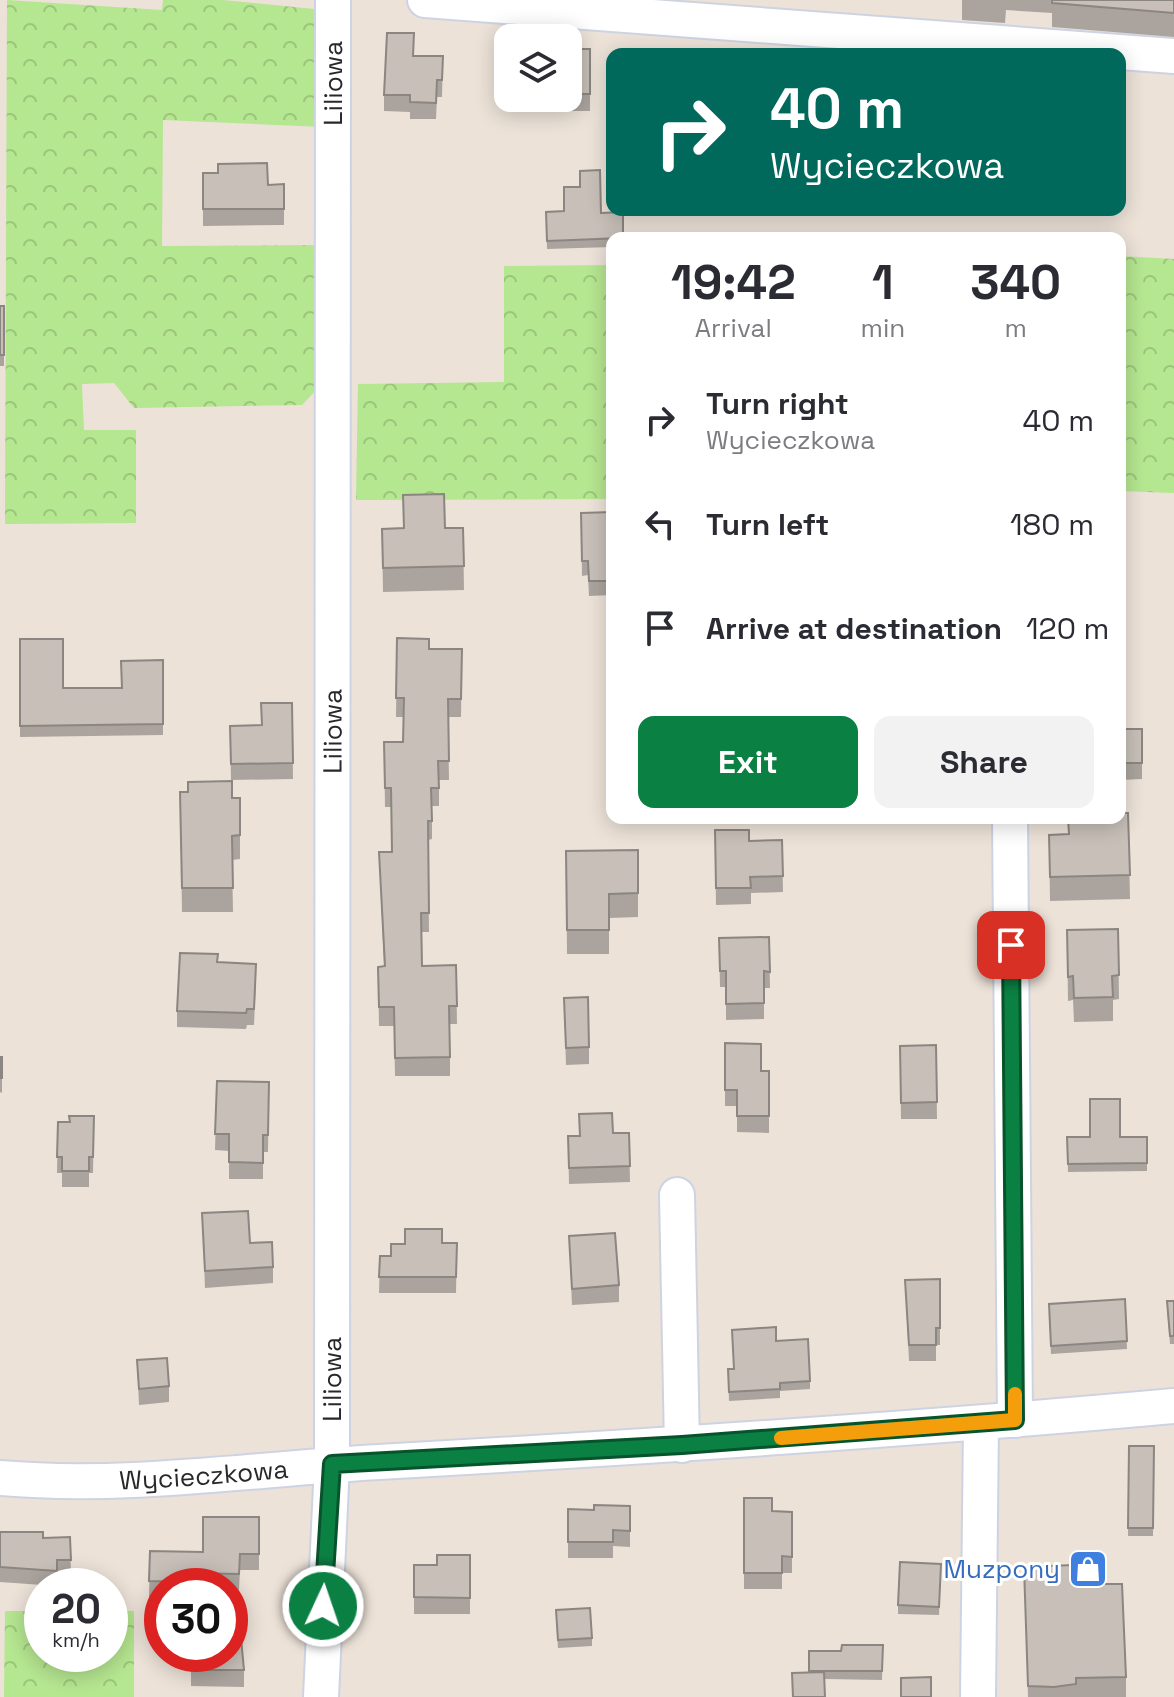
<!DOCTYPE html>
<html lang="en">
<head>
<meta charset="utf-8">
<style>
  :root { --surface:#fff; --page:#f2f2f3; --text:#2b2b33; --muted:#7c7c81; --accent:#0b8043 }
  body { margin:0; font-family:"Space Grotesk",sans-serif; background:var(--page); color:var(--text); height:100vh; display:flex; flex-direction:column; font-size:30px; white-space:nowrap }
  * { box-sizing:border-box; margin:0 }
  p { font-size:26px; color:var(--muted) }
  .icon { flex:none; width:44px; height:44px; fill:none; stroke:currentColor; stroke-width:2; stroke-linecap:round; stroke-linejoin:round }
  .map { position:relative; flex:1; overflow:hidden }
  .panel { position:absolute; left:606px; top:232px; width:520px; height:592px; display:flex; flex-direction:column; background:var(--surface); border-radius:16px; box-shadow:0 4px 20px #0003 }
  .panel>* { flex:none }
  .top-card { position:absolute; left:606px; top:48px; width:520px; height:168px; border-radius:16px; box-shadow:0 4px 20px #0003; background:#00695c; color:#fff; overflow:hidden }
  .buttons { position:absolute; left:494px; top:24px; display:grid; gap:16px }
  .buttons a { display:grid; place-items:center; width:88px; height:88px; border-radius:16px; background:var(--surface); box-shadow:0 4px 20px #0003; font-size:40px }
  .speed { position:absolute; left:24px; top:1568px; display:flex; gap:16px; font-size:40px; font-weight:700; text-align:center }
  .speed>* { display:grid; place-content:center; width:104px; height:104px; border-radius:50%; background:var(--surface); box-shadow:0 4px 20px #0003; line-height:1 }
  .speed small { font-size:20px; font-weight:400 }
  .speed .limit { border:12px solid #d22; background:#fff; color:#111 }
  .pin { position:absolute; display:grid; place-items:center; width:68px; height:68px; color:#fff; margin:-34px; border-radius:16px; box-shadow:0 4px 12px #0006 }
  .me { position:absolute; width:88px; margin:-44px; rotate:3deg; stroke-linejoin:round; filter:drop-shadow(0 0 6px #0008) }
  .turn { display:flex; align-items:center; gap:28px; height:168px; padding:0 32px; font-size:36px }
  .turn .icon { width:104px; height:104px; stroke-width:2.5 }
  .turn b { display:block; font-size:56px; line-height:68px }
  .eta { display:flex; justify-content:space-evenly; align-items:center; height:136px; text-align:center }
  .eta b { font-size:48px; font-weight:600; line-height:56px }
  .action { display:flex; gap:16px; margin-top:auto; padding:16px 32px }
  .action a { flex:1; height:92px; border-radius:16px; background:var(--accent); color:#fff; font-size:32px; font-weight:600; line-height:92px; text-align:center }
  .action a+a { background:var(--page); color:var(--text) }
  ul { padding:0; list-style:none }
  li { display:flex; align-items:center; gap:24px; height:104px; padding:0 32px }
  li div { flex:1 }
  li b { display:block; font-size:30px }
  li em { font-style:normal }
  .map>svg:first-child { display:block }
  .forest { fill:url(#forest-crowns) }
  .lines { fill:none; stroke-linecap:round; stroke-linejoin:round }
  .minor-casing { stroke:#cdd3e2; stroke-width:38 }
  .minor { stroke:#fff; stroke-width:34 }
  .wall { fill:#aba49e }
  .building { fill:#c7bfb8; stroke:#8b8681; stroke-width:2 }
  .route-casing { stroke:#07532c; stroke-width:20 }
  .route { stroke:#0b8043; stroke-width:14 }
  .slow { stroke:#f59e0b; stroke-width:14 }
  .labels { text-anchor:middle; dominant-baseline:central; stroke-width:6; stroke-linejoin:round; paint-order:stroke }
  .street-label { font-size:26px; fill:#282828; stroke:#fff }
  .shop-label { font-size:26px; fill:#366cbe; stroke:#fff; text-anchor:end }
</style>
</head>
<body>
<div class="map">
<svg width="1174" height="1697" viewBox="0 0 1174 1697">
  <defs>
    <pattern id="forest-crowns" width="20" height="18" patternUnits="userSpaceOnUse" patternTransform="scale(2)"><rect width="20" height="18" fill="#b5e690"/><path d="M2 6a3 3 0 1 1 6 0M12 15a3 3 0 1 1 6 0" fill="none" stroke="#9cc57c"/></pattern>
  </defs>
  <rect width="100%" height="100%" fill="#ece2d8"/>
  <g class="forest">
    <polygon points="7,0 162,10 163,0 223,0 324,10 323,127 163,120 162,246 323,245 323,383 302,405 134,408 114,383 82,384 84,430 136,430 136,523 5,524"/>
    <polygon points="1120,256 1174,259 1174,493 1120,491"/>
    <polygon points="612,265 612,499 356,500 358,384 504,382 504,266"/>
    <polygon points="5,1611 42,1611 42,1654 110,1654 110,1611 134,1611 134,1697 4,1697"/>
  </g>
  <g class="lines">
    <g class="minor-casing">
      <g id="minor">
        <polyline points="425,0 1174,56"/>
        <polyline points="1010,818 1015,1420"/>
        <polyline points="677,1195 682,1445"/>
        <path id="s1" d="M0,1478C126,1489 253,1469 379,1462C645,1447 909,1430 1174,1406"/>
        <path id="s2" d="M321,1697L332,1464L333,0"/>
        <polyline points="978,1697 981,1423"/>
      </g>
    </g>
    <use href="#minor" class="minor"/>
  </g>
  <g class="wall">
    <polygon points="962,0 1174,0 1174,37 1052,27 1052,13 1006,10 1005,23 962,20"/>
    <polygon points="568,49 590,49 590,111 519,111 519,98 568,98"/>
    <polygon points="414,56 443,56 442,97 437,97 436,119 410,119 410,112 384,111 384,95"/>
    <polygon points="203,173 268,185 284,184 284,225 203,226"/>
    <polygon points="546,212 601,213 612,238 612,247 547,249"/>
    <rect x="0" y="306" width="4" height="60"/>
    <polygon points="612,512 612,595 589,596 588,575 582,576 581,513"/>
    <polygon points="404,528 463,528 464,590 383,592 382,529"/>
    <polygon points="397,638 429,649 462,649 461,717 448,717 449,780 439,780 439,806 432,806 432,839 428,840 429,932 421,932 422,966 456,965 457,1024 450,1024 450,1076 395,1076 394,1026 379,1026 378,967 384,966 379,852 392,852 391,807 385,807 384,742 403,742 404,717 396,717"/>
    <polygon points="20,639 63,688 122,688 163,660 163,735 20,737"/>
    <polygon points="1120,693 1125,729 1142,729 1142,779 1120,780"/>
    <polygon points="292,703 293,779 231,780 230,726 261,725"/>
    <polygon points="180,792 232,798 240,798 240,859 232,860 233,912 182,912"/>
    <polygon points="1128,813 1130,899 1050,901 1049,835 1068,834"/>
    <polygon points="715,830 749,841 782,840 783,892 751,893 751,904 716,905"/>
    <polygon points="638,850 638,917 609,918 609,954 567,954 566,851"/>
    <polygon points="1118,929 1119,999 1113,1000 1113,1021 1074,1022 1073,1000 1068,1001 1067,930"/>
    <polygon points="769,937 770,988 764,988 764,1019 726,1020 726,987 720,987 719,938"/>
    <polygon points="218,962 256,980 254,1025 247,1025 246,1029 177,1027 177,1011"/>
    <polygon points="564,998 589,1047 589,1064 566,1065"/>
    <polygon points="725,1043 761,1071 769,1071 769,1133 737,1132 737,1106 725,1106"/>
    <polygon points="936,1045 937,1119 901,1119 900,1046"/>
    <polygon points="0,1057 2,1057 2,1093 0,1092"/>
    <polygon points="217,1081 269,1082 268,1152 263,1152 263,1179 229,1179 229,1151 215,1150"/>
    <polygon points="94,1116 93,1173 89,1173 89,1187 62,1187 62,1173 57,1173 58,1122 70,1122"/>
    <polygon points="613,1133 629,1133 630,1182 569,1184 568,1136"/>
    <polygon points="1067,1137 1147,1137 1147,1171 1068,1172"/>
    <polygon points="202,1213 250,1243 273,1267 273,1283 205,1288"/>
    <polygon points="569,1236 619,1285 619,1302 572,1305"/>
    <polygon points="442,1243 457,1243 456,1293 379,1293 380,1256 391,1256"/>
    <polygon points="940,1279 940,1345 936,1345 936,1361 909,1361 905,1280"/>
    <polygon points="1125,1299 1127,1349 1051,1354 1049,1312"/>
    <polygon points="1174,1301 1174,1344 1170,1344 1167,1309"/>
    <polygon points="776,1341 810,1381 810,1389 780,1391 780,1398 729,1401 728,1369 734,1369"/>
    <polygon points="137,1360 169,1386 169,1402 139,1405"/>
    <polygon points="1129,1446 1154,1446 1153,1536 1128,1536"/>
    <polygon points="744,1498 772,1511 792,1512 792,1573 782,1573 782,1589 744,1589"/>
    <polygon points="630,1506 630,1547 613,1546 613,1558 568,1558 568,1509 594,1510"/>
    <polygon points="259,1517 259,1570 240,1570 239,1590 230,1590 230,1586 162,1586 162,1597 149,1597 150,1551 203,1552"/>
    <polygon points="0,1532 43,1538 70,1537 71,1575 57,1575 57,1586 0,1582"/>
    <polygon points="470,1555 470,1614 414,1614 414,1565 437,1565"/>
    <polygon points="941,1564 939,1615 898,1614 898,1605"/>
    <polygon points="1024,1567 1073,1584 1126,1677 1126,1697 1028,1697"/>
    <polygon points="556,1618 592,1638 592,1646 558,1648"/>
    <polygon points="883,1645 882,1680 825,1679 809,1673 809,1651 841,1651"/>
    <polygon points="191,1654 244,1670 244,1687 191,1686"/>
  </g>
  <g class="building">
    <polygon points="1052,0 1174,0 1174,13 1052,3"/>
    <polygon points="387,33 414,33 413,56 443,56 442,80 437,80 436,103 410,102 410,95 384,95"/>
    <rect x="568" y="49" width="22" height="45"/>
    <polygon points="267,163 268,185 284,184 284,209 203,209 203,173 218,173 218,164"/>
    <polygon points="600,170 601,213 623,212 623,238 547,241 546,212 564,211 564,187 580,187 580,171"/>
    <rect x="0" y="306" width="4" height="49"/>
    <polygon points="444,494 445,528 463,528 464,566 383,568 382,529 404,528 403,495"/>
    <polygon points="612,512 612,581 589,581 588,561 582,561 581,513"/>
    <polygon points="397,638 429,639 429,649 462,649 461,699 448,699 449,761 438,761 439,788 431,788 432,821 428,821 429,913 421,913 422,966 456,965 457,1006 449,1006 450,1057 395,1058 394,1007 379,1007 378,967 385,966 379,852 392,852 391,788 385,788 384,742 403,742 404,698 396,698"/>
    <polygon points="20,639 63,639 63,688 122,688 121,661 163,660 163,724 20,726"/>
    <polygon points="1125,692 1125,729 1142,729 1142,763 1120,763 1120,693"/>
    <polygon points="261,703 292,703 293,763 231,764 230,726 262,725"/>
    <polygon points="232,781 232,798 240,798 240,835 232,836 233,888 182,888 180,792 188,792 188,782"/>
    <polygon points="1120,813 1128,813 1130,875 1050,877 1049,835 1069,834 1068,818 1120,818"/>
    <polygon points="715,830 749,830 749,841 782,840 783,876 750,877 751,888 716,888"/>
    <polygon points="638,850 638,893 609,894 609,930 567,930 566,851"/>
    <polygon points="1118,929 1119,975 1112,976 1113,997 1074,998 1073,976 1068,977 1067,930"/>
    <polygon points="769,937 770,972 764,971 764,1003 726,1004 726,971 720,971 719,938"/>
    <polygon points="180,953 218,954 217,962 256,964 254,1009 247,1009 246,1013 177,1011"/>
    <polygon points="588,997 589,1047 566,1048 564,998"/>
    <polygon points="725,1043 761,1044 761,1071 769,1071 769,1116 737,1116 737,1090 725,1090"/>
    <polygon points="936,1045 937,1102 901,1103 900,1046"/>
    <rect x="0" y="1057" width="2" height="21"/>
    <polygon points="217,1081 269,1082 268,1135 263,1135 263,1163 229,1162 229,1134 215,1134"/>
    <polygon points="1090,1099 1120,1099 1120,1137 1147,1137 1147,1163 1068,1164 1067,1137 1090,1137"/>
    <polygon points="612,1113 613,1133 629,1133 630,1166 569,1168 568,1136 580,1136 579,1114"/>
    <polygon points="69,1116 94,1116 93,1157 89,1157 89,1171 62,1171 62,1157 57,1157 58,1122 70,1122"/>
    <polygon points="248,1211 250,1243 272,1242 273,1267 205,1271 202,1213"/>
    <polygon points="405,1229 442,1229 442,1243 457,1243 456,1277 379,1277 380,1256 391,1256 391,1244 405,1244"/>
    <polygon points="615,1233 619,1285 572,1289 569,1236"/>
    <polygon points="940,1279 940,1328 936,1328 936,1345 909,1345 905,1280"/>
    <polygon points="1125,1299 1127,1341 1051,1346 1049,1304"/>
    <polygon points="1167,1301 1174,1301 1174,1336 1170,1336"/>
    <polygon points="776,1327 776,1341 808,1339 810,1381 780,1383 780,1389 729,1392 728,1369 734,1369 732,1330"/>
    <polygon points="167,1358 169,1386 139,1389 137,1360"/>
    <polygon points="1129,1446 1154,1446 1153,1528 1128,1528"/>
    <polygon points="744,1498 772,1498 772,1511 792,1512 792,1557 782,1556 782,1573 744,1573"/>
    <polygon points="594,1505 630,1506 630,1531 613,1530 613,1542 568,1542 568,1509 594,1510"/>
    <polygon points="203,1517 259,1517 259,1554 240,1554 239,1574 194,1573 194,1582 149,1581 150,1551 203,1552"/>
    <polygon points="0,1532 43,1532 43,1538 70,1537 71,1560 57,1560 57,1571 0,1567"/>
    <polygon points="437,1555 470,1555 470,1598 414,1597 414,1565 437,1565"/>
    <polygon points="900,1562 941,1564 939,1607 898,1605"/>
    <polygon points="1073,1565 1073,1584 1122,1584 1126,1677 1076,1678 1076,1684 1054,1687 1028,1686 1024,1567"/>
    <polygon points="590,1608 592,1638 558,1640 556,1610"/>
    <polygon points="230,1628 240,1628 244,1670 191,1670 191,1654 230,1654"/>
    <polygon points="842,1645 883,1645 882,1671 809,1671 809,1651 841,1651"/>
    <polygon points="824,1672 825,1697 793,1697 792,1673"/>
    <polygon points="931,1677 931,1697 901,1697 901,1678"/>
  </g>
  <g class="lines">
    <g class="route-casing">
      <polyline id="route" points="323,1606 332,1464 682,1445 1015,1420 1011,945"/>
    </g>
    <use href="#route" class="route"/>
    <polyline class="slow" points="781,1438 1015,1420 1015,1394"/>
  </g>
  <defs>
    <g id="shop-square" transform="scale(2)"><rect x="-9" y="-9" width="18" height="18" rx="4" fill="#3f7fe0" stroke="#fff"/><path d="M-5-2.5h2.3a2.7 3.5 0 0 1 5.4 0H5L5.5 6h-11ZM-1.5-2.5h3a1.5 2.3 0 0 0-3 0Z" fill="#fff"/></g>
  </defs>
  <g fill-rule="evenodd">
    <use href="#shop-square" x="1088" y="1569"/>
  </g>
  <g class="labels">
    <g class="street-label">
      <text stroke="none"><textPath href="#s2" startOffset="1614">Liliowa</textPath></text>
      <text stroke="none"><textPath href="#s2" startOffset="966">Liliowa</textPath></text>
      <text stroke="none"><textPath href="#s2" startOffset="318">Liliowa</textPath></text>
      <text stroke="none"><textPath href="#s1" startOffset="204">Wycieczkowa</textPath></text>
    </g>
    <g class="shop-label">
      <text x="1060" y="1569">Muzpony</text>
    </g>
  </g>
</svg>
<div class="buttons">
<a><svg class="icon" aria-label="layers" viewBox="0 0 24 24"><path d="M12 4l9 5-9 5-9-5zM3 14l9 5 9-5"/></svg></a>
</div>
<div class="speed"><div>20<small>km/h</small></div><div class="limit">30</div></div>
<div class="pin" style="left:1011px;top:945px;background:#d93025"><svg class="icon" aria-label="arrive" viewBox="0 0 24 24"><path d="M6 21V4h12l-3 4 3 4H6"/></svg></div>
<svg class="me" style="left:323px;top:1606px" viewBox="-20 -20 40 40"><circle r="17" fill="#0b8043" stroke="#fff" stroke-width="3"/><path d="M0-11L8 9 0 5-8 9z" fill="#fff"/></svg>
<div class="top-card">
<div class="turn"><svg class="icon" aria-label="right" viewBox="0 0 24 24"><path d="M7 20v-9h11M14 6l5 5-5 5"/></svg><div><b>40 m</b>Wycieczkowa</div></div>
</div>
<section class="panel">
<div class="eta">
<div><b>19:42</b><p>Arrival</p></div>
<div><b>1</b><p>min</p></div>
<div><b>340</b><p>m</p></div>
</div>
<ul>
<li><svg class="icon" aria-label="right" viewBox="0 0 24 24"><path d="M7 20v-9h11M14 6l5 5-5 5"/></svg><div><b>Turn right</b><p>Wycieczkowa</p></div><em>40 m</em></li>
<li><svg class="icon" aria-label="left" viewBox="0 0 24 24"><path d="M17 20v-9H6M10 6l-5 5 5 5"/></svg><div><b>Turn left</b></div><em>180 m</em></li>
<li><svg class="icon" aria-label="arrive" viewBox="0 0 24 24"><path d="M6 21V4h12l-3 4 3 4H6"/></svg><div><b>Arrive at destination</b></div><em>120 m</em></li>
</ul>
<div class="action"><a>Exit</a><a>Share</a></div>
</section>
</div>
</body>
</html>
